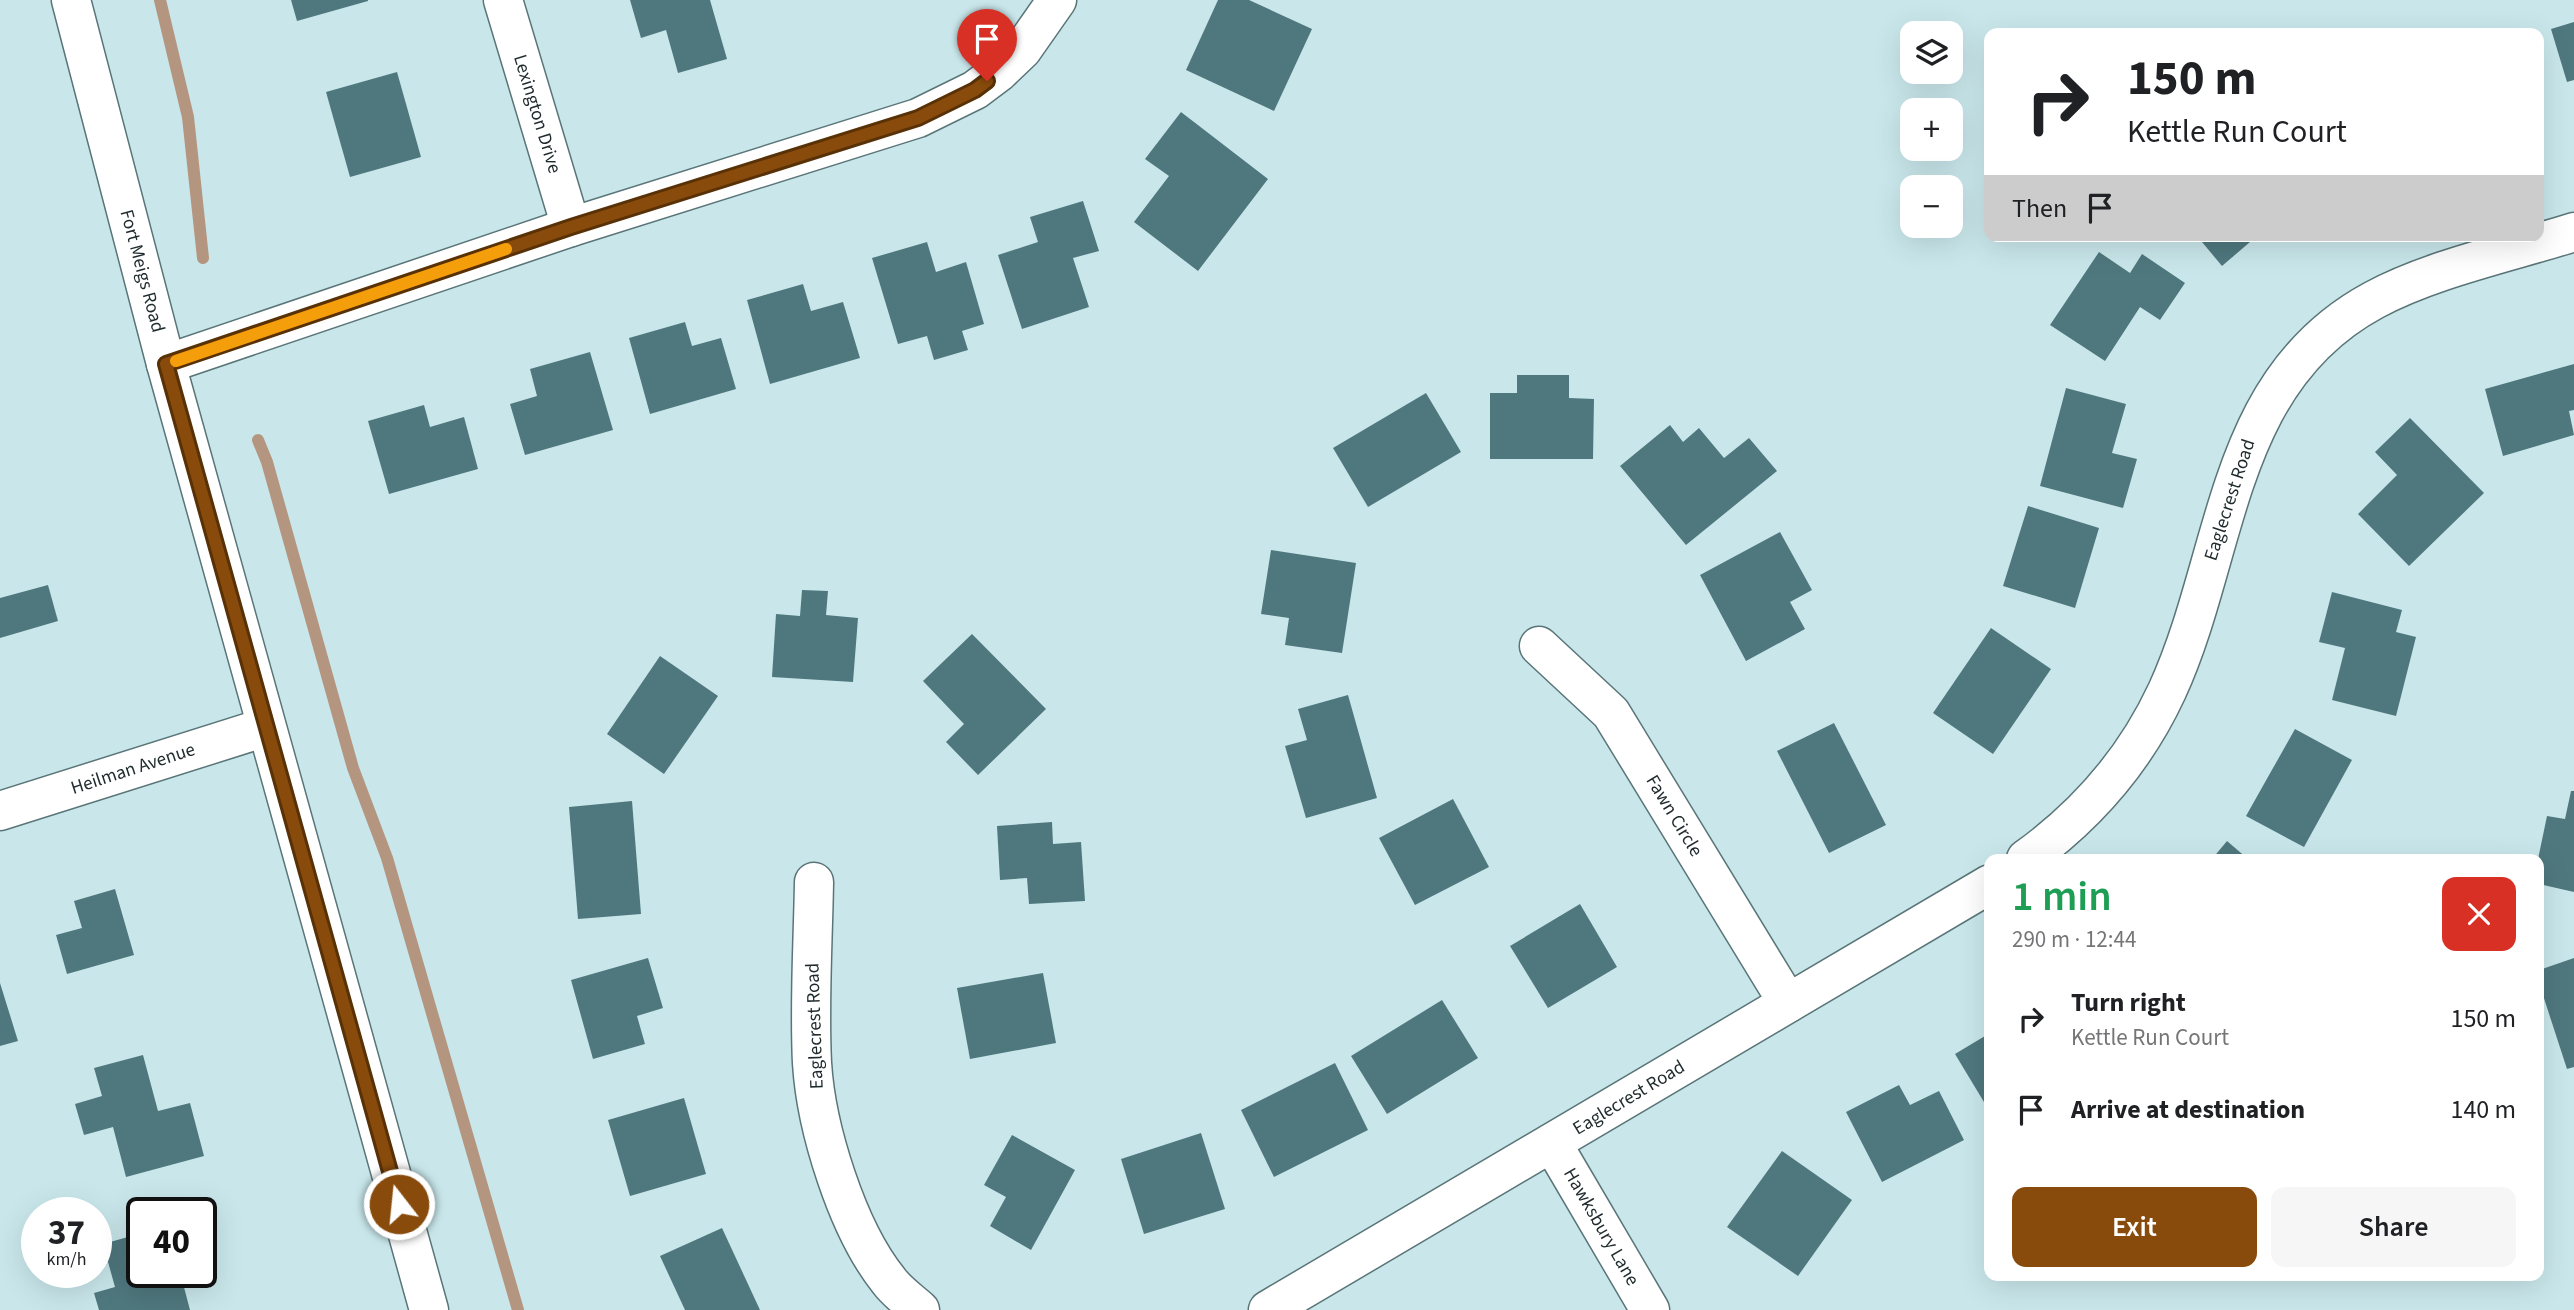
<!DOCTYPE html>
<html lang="en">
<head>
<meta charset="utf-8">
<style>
  :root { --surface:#fff; --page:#f6f6f6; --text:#202124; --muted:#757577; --accent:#884b0b }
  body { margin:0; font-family:"Source Sans 3",sans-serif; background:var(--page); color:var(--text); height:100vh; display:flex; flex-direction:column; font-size:26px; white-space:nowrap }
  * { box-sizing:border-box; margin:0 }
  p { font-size:23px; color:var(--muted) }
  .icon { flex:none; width:38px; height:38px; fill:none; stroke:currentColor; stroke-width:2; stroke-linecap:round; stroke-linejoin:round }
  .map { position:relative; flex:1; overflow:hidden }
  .panel { position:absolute; left:1984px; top:854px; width:560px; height:427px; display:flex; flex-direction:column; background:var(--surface); border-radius:14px; box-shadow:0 7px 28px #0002 }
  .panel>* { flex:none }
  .banner { position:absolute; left:1984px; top:28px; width:560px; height:214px; border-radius:14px; box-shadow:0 7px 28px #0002; background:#fff; color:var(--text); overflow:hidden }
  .fabs { position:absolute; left:1900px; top:21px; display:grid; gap:14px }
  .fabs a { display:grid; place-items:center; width:63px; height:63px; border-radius:14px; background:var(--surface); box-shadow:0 7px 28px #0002; font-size:35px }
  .speed { position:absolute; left:21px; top:1197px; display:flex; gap:14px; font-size:35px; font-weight:700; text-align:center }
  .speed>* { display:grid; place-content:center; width:91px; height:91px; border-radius:50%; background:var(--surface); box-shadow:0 7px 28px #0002; line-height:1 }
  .speed small { font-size:18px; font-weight:400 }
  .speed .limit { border:4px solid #111; border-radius:10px; background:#fff; color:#111 }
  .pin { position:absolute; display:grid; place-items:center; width:60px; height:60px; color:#fff; margin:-72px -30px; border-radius:50% 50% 50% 0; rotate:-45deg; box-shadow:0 0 7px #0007 }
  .pin .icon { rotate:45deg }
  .me { position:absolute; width:77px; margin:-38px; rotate:344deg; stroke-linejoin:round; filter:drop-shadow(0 0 5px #0008) }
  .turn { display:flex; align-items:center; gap:24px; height:147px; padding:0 28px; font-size:32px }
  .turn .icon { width:91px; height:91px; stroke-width:2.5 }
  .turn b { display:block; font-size:49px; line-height:60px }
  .then { display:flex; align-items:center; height:66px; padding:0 28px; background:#0003; gap:14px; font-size:26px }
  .round { display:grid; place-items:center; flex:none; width:74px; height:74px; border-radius:14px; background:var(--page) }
  .overview { display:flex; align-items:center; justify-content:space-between; height:119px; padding:0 28px }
  h1 { font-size:42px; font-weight:600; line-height:52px; color:#1e9e55 }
  .cta { display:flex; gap:14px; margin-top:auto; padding:14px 28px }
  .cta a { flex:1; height:80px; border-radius:14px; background:var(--accent); color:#fff; font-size:28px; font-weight:600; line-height:80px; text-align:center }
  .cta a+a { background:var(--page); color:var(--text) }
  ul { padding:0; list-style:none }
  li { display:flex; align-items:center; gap:21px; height:91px; padding:0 28px }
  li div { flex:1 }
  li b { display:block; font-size:26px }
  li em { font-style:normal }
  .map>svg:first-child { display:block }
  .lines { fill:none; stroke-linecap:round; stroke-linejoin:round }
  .stream { stroke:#b49680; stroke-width:12 }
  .building { fill:#4f787e }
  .minor-casing { stroke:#5a7578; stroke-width:41 }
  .tertiary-casing { stroke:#5a7578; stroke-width:41 }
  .minor { stroke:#fff; stroke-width:38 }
  .tertiary { stroke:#fff; stroke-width:38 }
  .route-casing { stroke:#583107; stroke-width:18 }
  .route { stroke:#884b0b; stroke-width:12 }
  .slow { stroke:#f59e0b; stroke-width:12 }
  .labels { text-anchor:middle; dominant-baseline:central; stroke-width:5; stroke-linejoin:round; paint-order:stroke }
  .street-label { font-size:19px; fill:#1f2a2c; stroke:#fff }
</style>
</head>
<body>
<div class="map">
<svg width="2574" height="1310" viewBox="0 0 2574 1310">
  <rect width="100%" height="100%" fill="#c9e7eb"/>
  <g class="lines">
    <g class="stream">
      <polyline points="160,0 188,117 203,258"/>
      <polyline points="258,440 267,462 353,768 387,858 518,1310"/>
    </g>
  </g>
  <g class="building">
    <polygon points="291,0 368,0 368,1 297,21"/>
    <polygon points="630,0 710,0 727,59 678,73 666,30 641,38"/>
    <polygon points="1218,0 1249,0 1312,29 1274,111 1186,70"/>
    <polygon points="2574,22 2574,80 2567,82 2551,29"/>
    <polygon points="397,72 421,157 350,177 326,92"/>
    <polygon points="1181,112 1268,179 1198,271 1134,222 1169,176 1145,159"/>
    <polygon points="1083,201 1099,251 1073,258 1089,307 1022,329 998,255 1038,242 1030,217"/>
    <polygon points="2197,236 2257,236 2222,266"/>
    <polygon points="927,242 936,272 966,262 984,324 962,331 968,350 934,360 927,336 898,344 872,258"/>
    <polygon points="2099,252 2130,273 2142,254 2185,283 2160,320 2140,307 2105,361 2050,325"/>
    <polygon points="803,284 811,311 843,302 860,358 770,384 747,300"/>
    <polygon points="685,322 692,346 721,338 736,389 650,414 629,338"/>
    <polygon points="590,352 613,430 525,455 510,404 537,396 530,369"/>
    <polygon points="2574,364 2574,410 2569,411 2574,435 2503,456 2485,389"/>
    <polygon points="1517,375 1569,375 1569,398 1594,399 1593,459 1490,459 1490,393 1517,393"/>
    <polygon points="2066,388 2126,404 2112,453 2137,459 2123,508 2040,486"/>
    <polygon points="1426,393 1461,452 1368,507 1333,448"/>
    <polygon points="424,405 430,427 464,417 478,469 389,494 368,421"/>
    <polygon points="2410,418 2484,493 2409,566 2358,514 2397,475 2375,452"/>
    <polygon points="1670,425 1683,442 1699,428 1724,458 1749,438 1777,471 1686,545 1620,466"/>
    <polygon points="2028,506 2099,528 2075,608 2003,586"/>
    <polygon points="1780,532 1812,590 1790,602 1805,629 1746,661 1700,575"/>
    <polygon points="1271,550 1356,563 1342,653 1285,645 1289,618 1261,614"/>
    <polygon points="48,585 58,621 0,638 0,598"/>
    <polygon points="802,590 828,591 826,615 858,618 853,682 772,677 776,614 800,616"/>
    <polygon points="2332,592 2402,610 2396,632 2416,637 2396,716 2332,700 2345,648 2319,642"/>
    <polygon points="1991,628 2051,669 1993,754 1933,713"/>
    <polygon points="972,634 1046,709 978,775 946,742 964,724 923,681"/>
    <polygon points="660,656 718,696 664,774 607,734"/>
    <polygon points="1348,695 1377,798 1306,818 1285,746 1307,740 1298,709"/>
    <polygon points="1834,723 1886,825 1829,853 1777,751"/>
    <polygon points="2295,729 2352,760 2304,847 2246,816"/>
    <polygon points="2571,791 2574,791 2574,892 2539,884 2538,859 2547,816 2565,819"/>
    <polygon points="1453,799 1489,867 1415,905 1379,838"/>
    <polygon points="632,801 641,914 578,919 569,807"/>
    <polygon points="1052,822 1053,844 1081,842 1085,901 1029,904 1027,878 1000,880 997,826"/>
    <polygon points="2227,841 2248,859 2212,859"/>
    <polygon points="115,889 134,955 67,974 56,935 82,928 74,901"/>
    <polygon points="1580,904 1617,967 1548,1008 1510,946"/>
    <polygon points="648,958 663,1008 637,1016 645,1044 593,1059 571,980"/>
    <polygon points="2574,958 2574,1067 2567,1069 2539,983 2539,970"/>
    <polygon points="1043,973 1056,1043 970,1059 957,988"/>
    <polygon points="0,983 18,1041 0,1046"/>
    <polygon points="1442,1000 1478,1058 1387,1114 1351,1056"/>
    <polygon points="1990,1033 1990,1112 1955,1054"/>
    <polygon points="143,1055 158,1111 190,1103 204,1156 126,1177 113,1127 84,1135 75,1104 102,1096 94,1068"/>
    <polygon points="1335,1063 1368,1130 1274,1177 1241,1110"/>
    <polygon points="1899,1085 1910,1105 1939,1091 1964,1140 1882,1182 1846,1112"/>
    <polygon points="684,1098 706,1174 630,1196 608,1120"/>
    <polygon points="1201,1133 1225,1209 1144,1234 1121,1159"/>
    <polygon points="1012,1135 1075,1170 1031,1250 990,1226 1006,1197 984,1185"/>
    <polygon points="1782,1151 1852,1200 1798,1276 1727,1227"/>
    <polygon points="722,1228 760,1310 685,1310 660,1256"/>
    <polygon points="142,1233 142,1272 180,1272 190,1310 99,1310 94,1293 115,1287 103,1244"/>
  </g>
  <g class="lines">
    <g class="minor-casing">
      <g id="minor">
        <polyline points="503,0 571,227"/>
        <polyline points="166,364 571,227 918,118 975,90 999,72 1022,50 1057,0"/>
        <polyline points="1539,646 1611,713 1788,1003"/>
        <polyline points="0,811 266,727"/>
        <path d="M2026,859C2087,815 2135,760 2167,691C2230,554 2223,381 2374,300C2431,269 2511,252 2574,232"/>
        <path d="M814,882C813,942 809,1003 812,1063C816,1128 847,1229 889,1281C897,1292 910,1301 920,1310"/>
        <polyline points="1552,1143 1650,1310"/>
        <polyline points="1268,1310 1990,884"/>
      </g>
    </g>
    <g class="tertiary-casing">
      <polyline id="tertiary" points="71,0 166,364 429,1310"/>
    </g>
    <use href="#minor" class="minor"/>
    <use href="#tertiary" class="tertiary"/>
  </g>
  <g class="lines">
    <g class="route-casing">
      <polyline id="route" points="399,1204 166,364 571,227 918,118 975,90 987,81"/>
    </g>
    <use href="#route" class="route"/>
    <polyline class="slow" points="176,361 506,249"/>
  </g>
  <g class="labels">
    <g class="street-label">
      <text transform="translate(537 114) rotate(73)">Lexington Drive</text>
      <text transform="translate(142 271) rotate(75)">Fort Meigs Road</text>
      <text transform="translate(2230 500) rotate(-72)">Eaglecrest Road</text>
      <text transform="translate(133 769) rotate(-18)">Heilman Avenue</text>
      <text transform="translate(1674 816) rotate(59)">Fawn Circle</text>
      <text transform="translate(815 1026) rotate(-92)">Eaglecrest Road</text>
      <text transform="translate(1629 1098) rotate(-31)">Eaglecrest Road</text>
      <text transform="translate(1601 1227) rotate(60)">Hawksbury Lane</text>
    </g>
  </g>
</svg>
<div class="fabs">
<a><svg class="icon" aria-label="layers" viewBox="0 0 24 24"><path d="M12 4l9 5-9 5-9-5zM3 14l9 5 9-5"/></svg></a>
<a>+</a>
<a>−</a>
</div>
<div class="speed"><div>37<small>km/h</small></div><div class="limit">40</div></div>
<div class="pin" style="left:987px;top:81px;background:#d93025"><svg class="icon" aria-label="arrive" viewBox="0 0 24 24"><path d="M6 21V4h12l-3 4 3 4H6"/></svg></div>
<svg class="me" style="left:399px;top:1204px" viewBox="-20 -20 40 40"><circle r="17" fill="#884b0b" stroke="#fff" stroke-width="3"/><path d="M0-11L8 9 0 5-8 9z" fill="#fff"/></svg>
<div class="banner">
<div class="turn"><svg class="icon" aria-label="right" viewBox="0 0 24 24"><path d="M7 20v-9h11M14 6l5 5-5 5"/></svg><div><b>150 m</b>Kettle Run Court</div></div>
<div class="then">Then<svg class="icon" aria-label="arrive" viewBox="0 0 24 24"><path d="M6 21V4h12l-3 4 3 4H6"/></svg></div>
</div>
<section class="panel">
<div class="overview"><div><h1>1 min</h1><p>290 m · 12:44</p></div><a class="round" style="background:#d93025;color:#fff"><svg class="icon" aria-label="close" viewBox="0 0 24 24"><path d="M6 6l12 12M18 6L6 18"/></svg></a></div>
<ul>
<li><svg class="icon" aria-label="right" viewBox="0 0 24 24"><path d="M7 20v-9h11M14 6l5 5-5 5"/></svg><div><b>Turn right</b><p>Kettle Run Court</p></div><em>150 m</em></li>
<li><svg class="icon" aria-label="arrive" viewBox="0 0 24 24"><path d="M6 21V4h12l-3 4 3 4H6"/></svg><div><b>Arrive at destination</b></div><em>140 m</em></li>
</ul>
<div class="cta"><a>Exit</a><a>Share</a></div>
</section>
</div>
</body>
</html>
